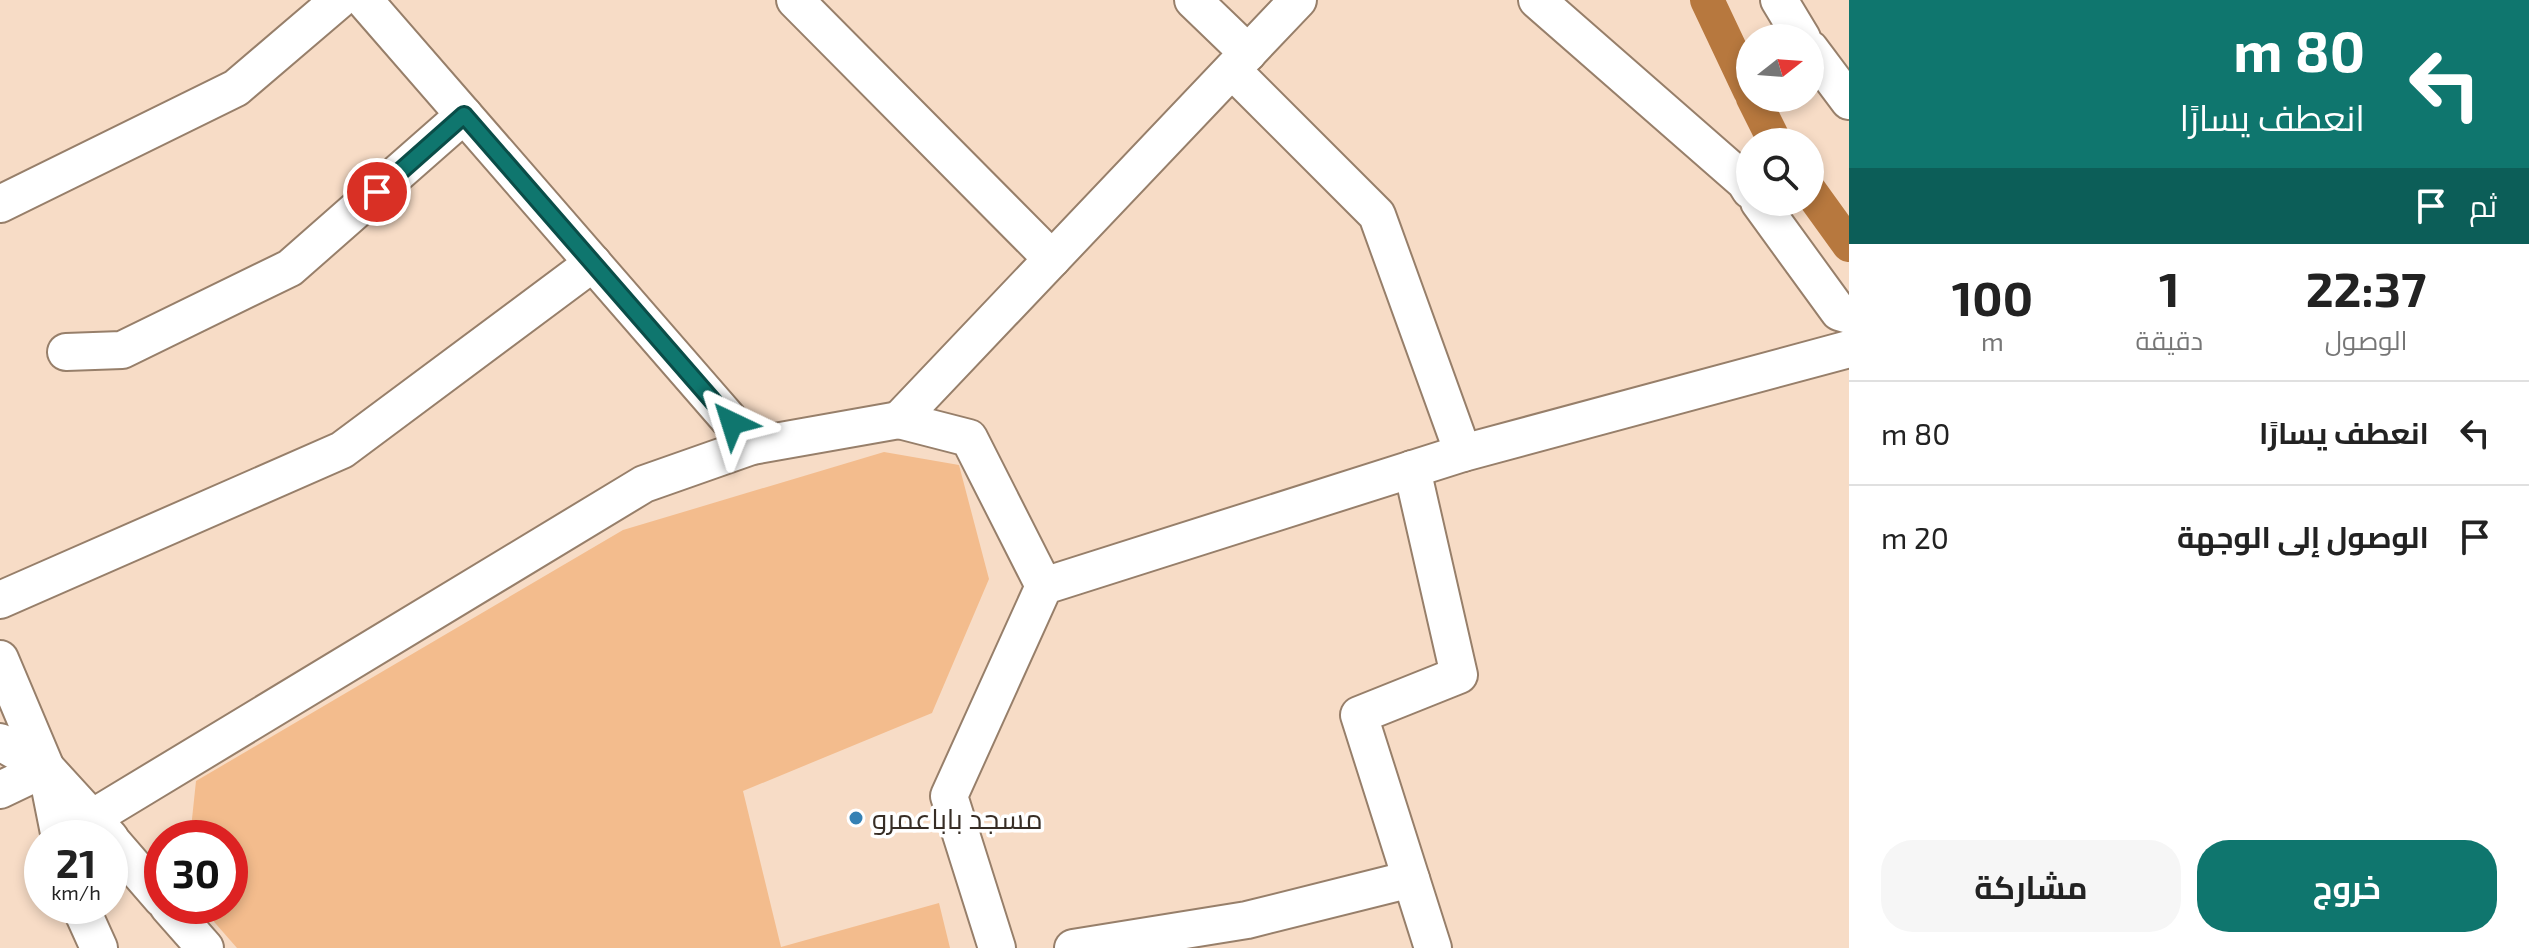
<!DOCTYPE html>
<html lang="ar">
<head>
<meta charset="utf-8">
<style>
  :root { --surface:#fff; --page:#f6f6f6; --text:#222; --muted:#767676; --line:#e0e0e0; --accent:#0f766e }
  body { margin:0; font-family:"Exo 2",Cairo,sans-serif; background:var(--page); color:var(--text); direction:rtl; height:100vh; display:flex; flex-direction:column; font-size:30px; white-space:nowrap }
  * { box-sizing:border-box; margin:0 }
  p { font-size:26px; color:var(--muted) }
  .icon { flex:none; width:44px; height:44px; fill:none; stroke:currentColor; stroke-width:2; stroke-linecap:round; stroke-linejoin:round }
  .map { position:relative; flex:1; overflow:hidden; direction:ltr }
  .sheet { display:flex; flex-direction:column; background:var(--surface); width:680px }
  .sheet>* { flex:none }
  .guide { background:#0f766e; color:#fff; overflow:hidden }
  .needle { width:52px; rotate:73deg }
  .buttons { position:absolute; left:1736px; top:24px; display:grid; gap:16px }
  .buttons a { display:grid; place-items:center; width:88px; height:88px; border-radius:50%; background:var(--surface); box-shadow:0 4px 12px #0003; font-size:40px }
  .speed { position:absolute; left:24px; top:820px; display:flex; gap:16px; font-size:40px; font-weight:700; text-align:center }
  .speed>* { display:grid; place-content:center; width:104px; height:104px; border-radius:50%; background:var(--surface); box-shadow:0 4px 12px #0003; line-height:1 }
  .speed small { font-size:20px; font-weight:400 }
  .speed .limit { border:12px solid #d22; background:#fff; color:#111 }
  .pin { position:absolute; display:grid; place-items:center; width:68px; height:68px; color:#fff; margin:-34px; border:4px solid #fff; border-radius:50%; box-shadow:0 2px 8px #0007 }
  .me { position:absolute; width:88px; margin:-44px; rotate:319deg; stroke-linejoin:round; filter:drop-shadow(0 0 6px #0008) }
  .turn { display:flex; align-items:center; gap:28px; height:168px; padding:0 32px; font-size:36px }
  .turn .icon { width:104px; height:104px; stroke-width:2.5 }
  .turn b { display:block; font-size:56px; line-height:68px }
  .then { display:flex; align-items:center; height:76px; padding:0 32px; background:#0003; gap:16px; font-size:30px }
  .eta { display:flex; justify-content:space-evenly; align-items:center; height:136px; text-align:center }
  .eta b { font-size:48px; font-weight:700; line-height:56px }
  .action { display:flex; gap:16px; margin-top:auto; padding:16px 32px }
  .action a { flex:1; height:92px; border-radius:32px; background:var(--accent); color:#fff; font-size:32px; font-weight:700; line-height:92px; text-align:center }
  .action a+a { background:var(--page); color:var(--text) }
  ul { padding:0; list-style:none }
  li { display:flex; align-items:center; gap:24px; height:104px; padding:0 32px; border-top:2px solid var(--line) }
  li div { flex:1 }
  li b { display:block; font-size:30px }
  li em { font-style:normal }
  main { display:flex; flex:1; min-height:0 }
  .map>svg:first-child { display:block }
  .green { fill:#f3bc8d }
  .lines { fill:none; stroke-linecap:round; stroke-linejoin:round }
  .canal { stroke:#b7783e; stroke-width:34 }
  .street-casing { stroke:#977f6a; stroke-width:40 }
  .street { stroke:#fff; stroke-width:36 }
  .route-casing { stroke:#0a4d48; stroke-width:20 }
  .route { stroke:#0f766e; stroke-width:14 }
  .poi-dot { fill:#3581b4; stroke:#fff; stroke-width:3 }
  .labels { text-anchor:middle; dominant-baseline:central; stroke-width:7; stroke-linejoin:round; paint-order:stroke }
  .poi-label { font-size:28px; fill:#372d25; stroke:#fff; text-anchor:start }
</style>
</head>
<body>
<main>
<section class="sheet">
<div class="guide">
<div class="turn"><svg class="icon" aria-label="left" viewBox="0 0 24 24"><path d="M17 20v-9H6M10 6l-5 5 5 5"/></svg><div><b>80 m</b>انعطف يسارًا</div></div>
<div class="then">ثم<svg class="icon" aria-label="arrive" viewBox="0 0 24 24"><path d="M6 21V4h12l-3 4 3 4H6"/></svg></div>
</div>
<div class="eta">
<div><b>22:37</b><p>الوصول</p></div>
<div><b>1</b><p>دقيقة</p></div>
<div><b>100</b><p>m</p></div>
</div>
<ul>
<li><svg class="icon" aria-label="left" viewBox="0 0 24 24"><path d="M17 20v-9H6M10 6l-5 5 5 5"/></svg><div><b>انعطف يسارًا</b></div><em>80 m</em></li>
<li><svg class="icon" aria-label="arrive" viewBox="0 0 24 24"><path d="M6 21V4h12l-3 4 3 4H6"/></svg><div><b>الوصول إلى الوجهة</b></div><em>20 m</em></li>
</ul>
<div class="action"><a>خروج</a><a>مشاركة</a></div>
</section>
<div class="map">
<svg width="1849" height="948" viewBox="0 0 1849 948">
  <rect width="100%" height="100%" fill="#f7dcc6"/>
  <polygon class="green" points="884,452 959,465 989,579 932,713 743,791 781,947 939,903 950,948 237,948 202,908 230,906 230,838 190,838 196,781 623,530"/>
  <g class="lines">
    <g class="canal">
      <polyline points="1707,0 1750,91"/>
      <polyline points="1753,98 1775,142"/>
      <polyline points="1810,191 1849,245"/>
    </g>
    <g class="street-casing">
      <g id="street">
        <polyline points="364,0 752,446"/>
        <polyline points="795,0 1052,259"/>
        <polyline points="1193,0 1248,53"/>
        <polyline points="1537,0 1745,182 1750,190"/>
        <polyline points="1779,0 1802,38"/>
        <polyline points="1810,49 1849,101"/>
        <polyline points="1232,70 1377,215 1463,453"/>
        <polyline points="1759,202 1839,312 1849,315"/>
        <polyline points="0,204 236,88 339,0"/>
        <polyline points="66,352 122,350 290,268 464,115"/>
        <polyline points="1412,469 1459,675 1359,715 1433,948"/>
        <polyline points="1044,586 969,438 899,420 1298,0"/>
        <polyline points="0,600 342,450 593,263"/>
        <polyline points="0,659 46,768 110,838"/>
        <polyline points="0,742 46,768 60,838"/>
        <polyline points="0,790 46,768"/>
        <polyline points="92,818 644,484 752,446 899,420"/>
        <polyline points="110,839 162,899"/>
        <polyline points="80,906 99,948"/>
        <polyline points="168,906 205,948"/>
        <polyline points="997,948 949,796 1044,586 1463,453 1849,349"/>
        <polyline points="1073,948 1247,920 1411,879"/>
      </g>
    </g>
    <use href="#street" class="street"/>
  </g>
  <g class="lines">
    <g class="route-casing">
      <polyline id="route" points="377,192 464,115 732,423"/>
    </g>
    <use href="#route" class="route"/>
  </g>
  <circle class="poi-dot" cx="856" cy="818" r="8"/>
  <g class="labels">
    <g class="poi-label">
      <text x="872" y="818">مسجد باباعمرو</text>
    </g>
  </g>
</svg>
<div class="buttons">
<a><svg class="needle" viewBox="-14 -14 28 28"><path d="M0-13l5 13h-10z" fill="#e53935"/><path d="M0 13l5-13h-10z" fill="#767676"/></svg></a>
<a><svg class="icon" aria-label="search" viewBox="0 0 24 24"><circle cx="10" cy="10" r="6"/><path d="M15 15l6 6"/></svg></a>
</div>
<div class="speed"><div>21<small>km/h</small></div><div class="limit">30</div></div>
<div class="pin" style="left:377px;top:192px;background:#d93025"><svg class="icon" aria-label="arrive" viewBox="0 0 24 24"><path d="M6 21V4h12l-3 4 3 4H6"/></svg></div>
<svg class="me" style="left:732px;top:423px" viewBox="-20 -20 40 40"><path d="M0-17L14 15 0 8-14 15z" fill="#0f766e" stroke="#fff" stroke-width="4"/></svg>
</div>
</main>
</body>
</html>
